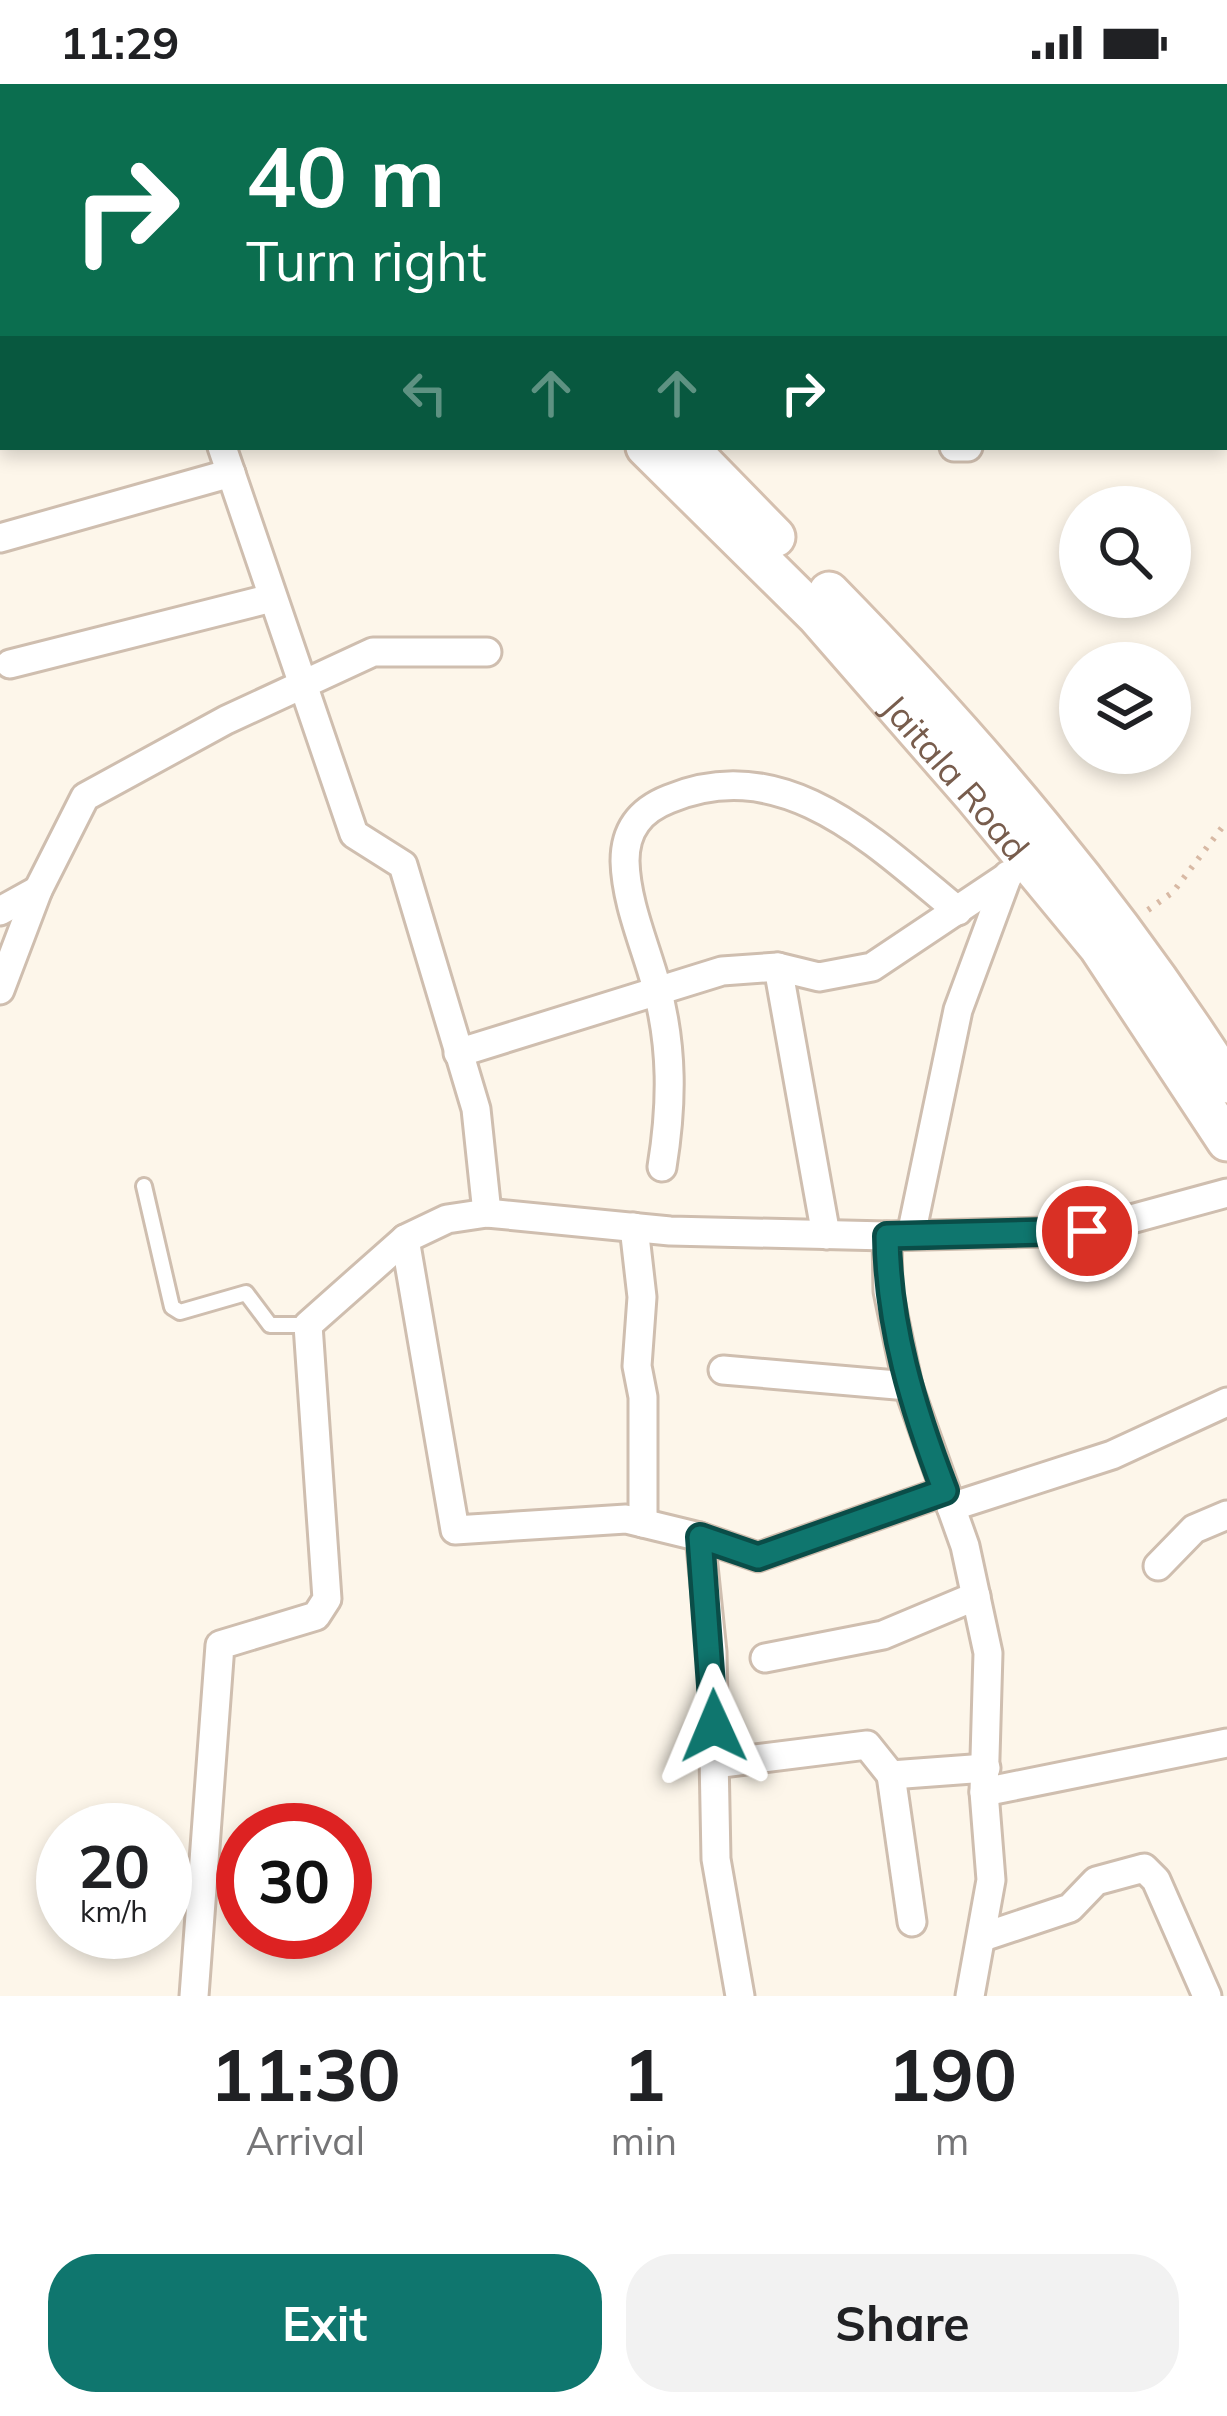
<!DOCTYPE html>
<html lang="en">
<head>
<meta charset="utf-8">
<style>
  :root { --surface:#fff; --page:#f2f2f2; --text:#202124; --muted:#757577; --accent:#0f766e }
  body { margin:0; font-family:Mulish,sans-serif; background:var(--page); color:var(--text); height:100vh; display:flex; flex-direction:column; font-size:45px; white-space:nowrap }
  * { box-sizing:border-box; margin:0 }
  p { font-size:39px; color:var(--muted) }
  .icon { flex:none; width:66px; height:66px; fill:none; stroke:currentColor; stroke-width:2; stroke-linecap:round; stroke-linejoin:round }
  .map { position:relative; height:1912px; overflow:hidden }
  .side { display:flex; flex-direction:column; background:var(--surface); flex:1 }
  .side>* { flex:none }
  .guide { position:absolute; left:0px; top:0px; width:1227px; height:366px; box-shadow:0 6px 18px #0003; background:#0b6e4f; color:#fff; overflow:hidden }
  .tools { position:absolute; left:1059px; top:402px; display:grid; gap:24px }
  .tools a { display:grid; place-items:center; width:132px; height:132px; border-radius:50%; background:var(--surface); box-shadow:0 6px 18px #0003; font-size:60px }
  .speed { position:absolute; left:36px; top:1719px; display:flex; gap:24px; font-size:60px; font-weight:700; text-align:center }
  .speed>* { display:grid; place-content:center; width:156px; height:156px; border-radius:50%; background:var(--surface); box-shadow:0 6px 18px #0003; line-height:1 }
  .speed small { font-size:30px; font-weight:400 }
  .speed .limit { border:18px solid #d22; background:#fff; color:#111 }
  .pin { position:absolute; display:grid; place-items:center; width:102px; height:102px; color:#fff; margin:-51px; border:6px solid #fff; border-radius:50%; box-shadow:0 3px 12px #0007 }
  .me { position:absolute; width:132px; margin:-66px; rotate:359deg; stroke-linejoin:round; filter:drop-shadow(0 0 9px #0008) }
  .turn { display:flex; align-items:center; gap:42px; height:252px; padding:0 48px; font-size:54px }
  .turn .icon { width:156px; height:156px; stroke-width:2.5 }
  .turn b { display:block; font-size:84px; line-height:102px }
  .lanes { display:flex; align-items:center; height:114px; padding:0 48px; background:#0003; justify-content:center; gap:60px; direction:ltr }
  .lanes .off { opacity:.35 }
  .eta { display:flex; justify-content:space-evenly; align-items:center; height:204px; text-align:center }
  .eta b { font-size:72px; font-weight:700; line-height:84px }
  .cta { display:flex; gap:24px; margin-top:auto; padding:24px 48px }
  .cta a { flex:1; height:138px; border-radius:48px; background:var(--accent); color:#fff; font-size:48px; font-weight:700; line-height:138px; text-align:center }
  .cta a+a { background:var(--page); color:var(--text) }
  .status { display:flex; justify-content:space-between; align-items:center; height:84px; padding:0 60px; background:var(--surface); direction:ltr }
  .status svg { height:33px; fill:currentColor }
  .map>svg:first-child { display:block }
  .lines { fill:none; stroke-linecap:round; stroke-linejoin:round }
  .lane-casing { stroke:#cfbeaf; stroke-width:20 }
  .street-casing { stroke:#cfbeaf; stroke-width:33 }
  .secondary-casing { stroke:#d5c0af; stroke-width:45 }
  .path { stroke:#d8b9a4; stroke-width:6; stroke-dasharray:3 9; stroke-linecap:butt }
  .lane { stroke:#fff; stroke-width:14 }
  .street { stroke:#fff; stroke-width:27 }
  .secondary { stroke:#fff; stroke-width:39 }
  .route-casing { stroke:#0a4d48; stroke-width:30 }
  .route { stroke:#0f766e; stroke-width:21 }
  .labels { text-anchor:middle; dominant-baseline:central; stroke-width:10; stroke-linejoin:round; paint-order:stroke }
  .street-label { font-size:36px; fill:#785d4d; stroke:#fffaf1 }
</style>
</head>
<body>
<div class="status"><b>11:29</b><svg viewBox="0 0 49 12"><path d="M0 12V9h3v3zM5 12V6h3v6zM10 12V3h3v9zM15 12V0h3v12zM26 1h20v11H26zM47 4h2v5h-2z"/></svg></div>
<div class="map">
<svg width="1227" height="1912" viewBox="0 0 1227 1912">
  <rect width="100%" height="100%" fill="#fdf6ea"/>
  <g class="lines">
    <g class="lane-casing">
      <polyline id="lane" points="144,1102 172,1223 180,1228 246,1209 270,1241 308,1241"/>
    </g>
    <g class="street-casing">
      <g id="street">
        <polyline points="839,0 839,3"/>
        <polyline points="1058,0 1059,3"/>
        <polyline points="0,98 3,100"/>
        <polyline points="1224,158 1227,157"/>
        <polyline points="0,281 3,281"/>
        <polyline points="1224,326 1227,326"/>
        <polyline points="222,363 354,750 403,781 476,1025 487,1129"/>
        <polyline points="954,363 968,363"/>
        <polyline points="0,454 231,389"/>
        <polyline points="10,580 272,514"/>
        <polyline points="0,827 38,806"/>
        <polyline points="778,883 826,1151"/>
        <polyline points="0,906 38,806 85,713 226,636 373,568 487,568"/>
        <polyline points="458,969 722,887 778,883 819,893 872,883 1008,792"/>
        <path d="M662,1083C672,1021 673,963 656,901C645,861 626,819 625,777C625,745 641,726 669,715C784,667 874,758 958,827"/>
        <polyline points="634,1143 642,1213 637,1282 643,1313 643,1439"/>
        <polyline points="911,1151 958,926 1008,791"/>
        <polyline points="887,1152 888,1207 908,1302 965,1462 988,1569 984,1708 991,1796 970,1912"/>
        <polyline points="405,1155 455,1446 626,1435 700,1453 712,1568 716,1775 740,1912"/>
        <polyline points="723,1286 908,1302"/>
        <polyline points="951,1423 1112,1371 1227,1318"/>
        <polyline points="700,1453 758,1473 945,1407"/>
        <polyline points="1158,1482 1194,1445 1227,1431"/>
        <polyline points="765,1574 883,1551 976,1512"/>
        <polyline points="714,1680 867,1661 891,1691 986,1684"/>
        <polyline points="891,1691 912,1838"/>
        <polyline points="984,1708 1227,1659"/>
        <polyline points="983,1853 1070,1824 1096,1797 1144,1784 1156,1796 1207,1912"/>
        <polyline points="194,1912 220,1561 316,1532 327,1515 308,1241 405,1155 447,1135 487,1129 670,1147 887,1152 1087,1147 1227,1109"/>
      </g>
    </g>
    <g class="secondary-casing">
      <g id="secondary">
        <polyline points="232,0 236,3"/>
        <polyline points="286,0 289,3"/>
        <path id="s1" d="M646,363L817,532L975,713L1099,863L1227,1057"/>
        <polyline points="687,363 775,453"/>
        <path d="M829,508C977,659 1114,820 1227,999"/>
      </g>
    </g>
    <polyline class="path" points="1148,826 1173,808 1227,737"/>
    <use href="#lane" class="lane"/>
    <use href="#street" class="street"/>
    <use href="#secondary" class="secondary"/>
  </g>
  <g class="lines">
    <g class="route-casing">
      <path id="route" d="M714,1642L700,1453L758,1473L945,1407C913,1324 888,1242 887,1152L1087,1147"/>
    </g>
    <use href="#route" class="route"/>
  </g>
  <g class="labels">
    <g class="street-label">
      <text stroke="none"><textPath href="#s1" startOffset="453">Jaitala Road</textPath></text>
    </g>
  </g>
</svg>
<div class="tools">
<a><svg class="icon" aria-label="search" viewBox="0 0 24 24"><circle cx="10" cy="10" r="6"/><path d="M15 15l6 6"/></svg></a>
<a><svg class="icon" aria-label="layers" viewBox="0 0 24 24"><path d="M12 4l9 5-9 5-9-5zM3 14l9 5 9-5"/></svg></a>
</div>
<div class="speed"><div>20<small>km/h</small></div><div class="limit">30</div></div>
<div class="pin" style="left:1087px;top:1147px;background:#d93025"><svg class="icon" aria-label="arrive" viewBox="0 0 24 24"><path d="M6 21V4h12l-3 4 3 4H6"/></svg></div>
<svg class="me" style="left:714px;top:1642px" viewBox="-20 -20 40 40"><path d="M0-17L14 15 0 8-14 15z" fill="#0f766e" stroke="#fff" stroke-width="4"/></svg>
<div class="guide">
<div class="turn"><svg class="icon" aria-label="right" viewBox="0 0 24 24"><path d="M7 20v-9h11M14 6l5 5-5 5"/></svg><div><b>40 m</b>Turn right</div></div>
<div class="lanes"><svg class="icon off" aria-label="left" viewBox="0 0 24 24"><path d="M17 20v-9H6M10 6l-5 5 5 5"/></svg><svg class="icon off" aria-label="ahead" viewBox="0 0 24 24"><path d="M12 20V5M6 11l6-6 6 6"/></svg><svg class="icon off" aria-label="ahead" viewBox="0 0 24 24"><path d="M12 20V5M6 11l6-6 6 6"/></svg><svg class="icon" aria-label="right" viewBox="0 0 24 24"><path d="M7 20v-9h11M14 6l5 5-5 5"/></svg></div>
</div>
</div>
<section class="side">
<div class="eta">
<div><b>11:30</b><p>Arrival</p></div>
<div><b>1</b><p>min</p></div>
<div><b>190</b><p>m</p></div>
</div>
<div class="cta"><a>Exit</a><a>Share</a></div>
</section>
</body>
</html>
